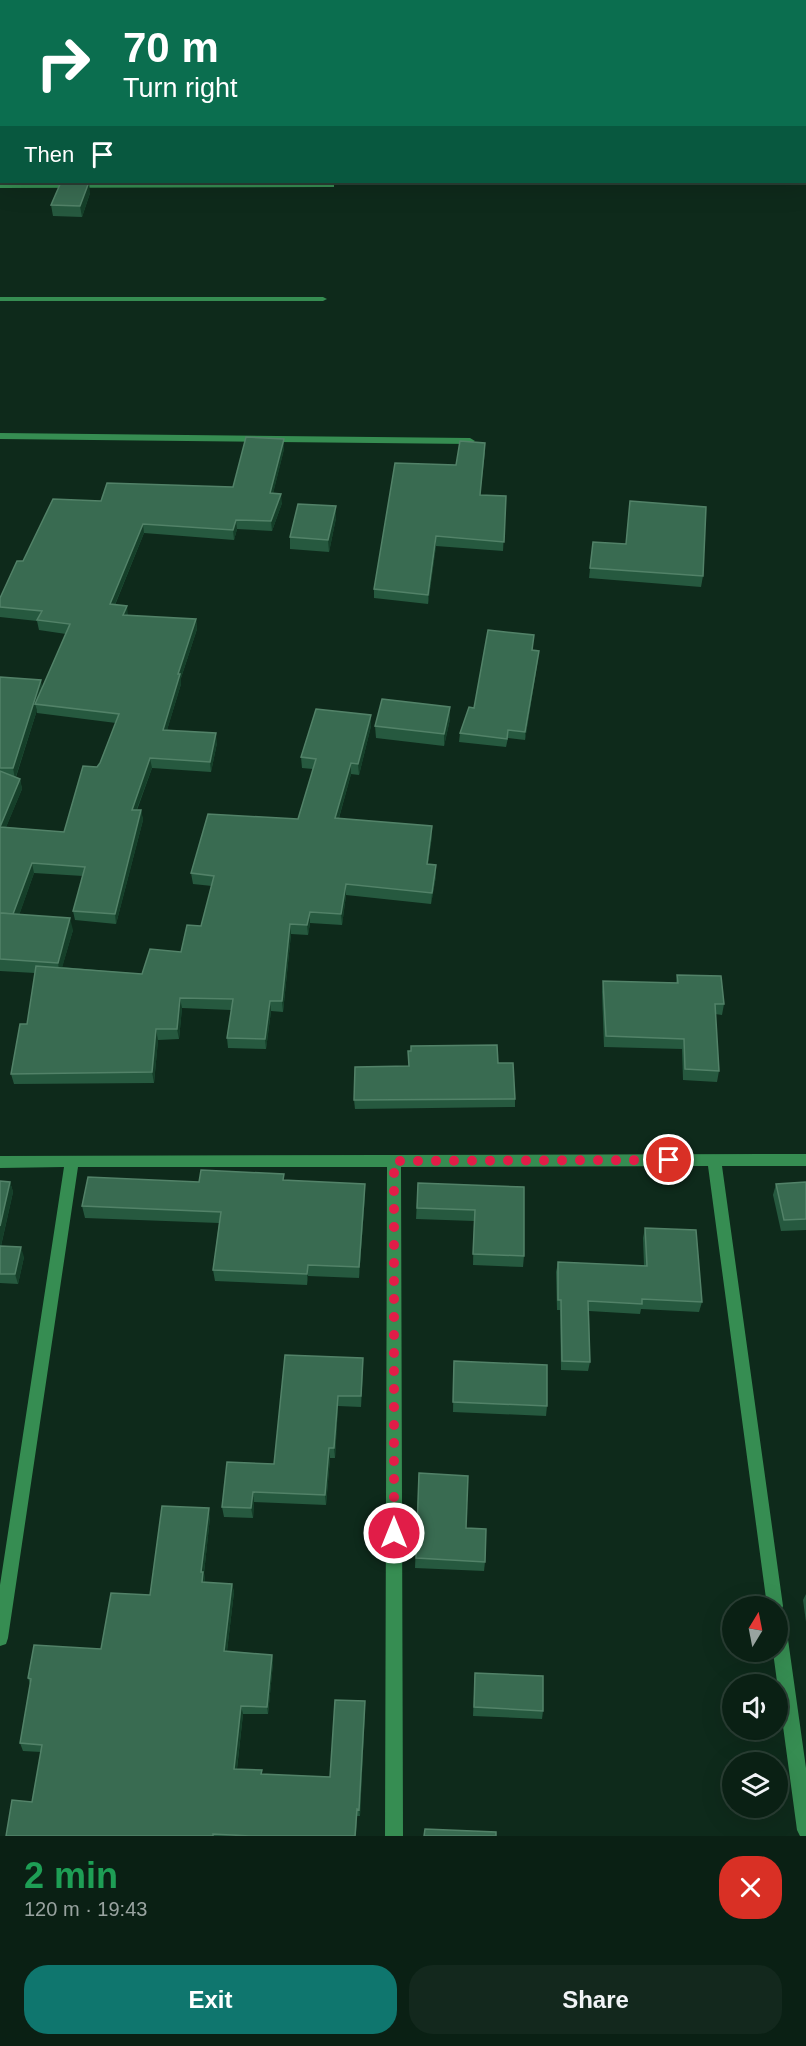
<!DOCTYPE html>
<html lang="en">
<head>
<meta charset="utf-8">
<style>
  :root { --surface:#0a2014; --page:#13281d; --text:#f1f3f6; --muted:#99a3a0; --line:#2a3e34; --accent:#0f766e }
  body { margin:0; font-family:Helvetica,sans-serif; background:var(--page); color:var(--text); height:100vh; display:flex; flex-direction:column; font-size:22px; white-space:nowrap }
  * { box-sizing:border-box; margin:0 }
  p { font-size:20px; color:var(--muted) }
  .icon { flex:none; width:33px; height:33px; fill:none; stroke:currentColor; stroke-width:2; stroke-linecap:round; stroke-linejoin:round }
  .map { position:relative; height:1836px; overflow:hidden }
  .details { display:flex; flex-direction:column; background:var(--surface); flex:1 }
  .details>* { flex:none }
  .guide { position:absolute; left:0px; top:0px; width:807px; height:183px; box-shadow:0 6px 24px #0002,0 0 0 2px var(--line); background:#0b6e4f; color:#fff; overflow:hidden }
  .needle { width:39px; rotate:10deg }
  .controls { position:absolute; left:722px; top:1596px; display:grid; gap:12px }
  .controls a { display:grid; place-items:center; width:66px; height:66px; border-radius:50%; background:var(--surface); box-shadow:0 6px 24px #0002,0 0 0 2px var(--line); font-size:30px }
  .pin { position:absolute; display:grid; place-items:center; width:51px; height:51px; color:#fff; margin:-26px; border:3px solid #fff; border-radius:50%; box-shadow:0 2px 6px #0007 }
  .me { position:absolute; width:66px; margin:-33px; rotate:0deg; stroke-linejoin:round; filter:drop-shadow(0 0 4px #0008) }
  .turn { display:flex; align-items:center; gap:21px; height:126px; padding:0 24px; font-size:27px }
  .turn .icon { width:78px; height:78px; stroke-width:2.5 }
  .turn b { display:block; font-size:42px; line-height:51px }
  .then { display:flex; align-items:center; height:57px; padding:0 24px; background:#0003; gap:12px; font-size:22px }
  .round { display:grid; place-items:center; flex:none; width:63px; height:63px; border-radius:24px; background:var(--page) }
  .headline { display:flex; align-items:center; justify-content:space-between; height:102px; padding:0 24px }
  h1 { font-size:36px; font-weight:600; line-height:45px; color:#1e9e55 }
  .action { display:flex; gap:12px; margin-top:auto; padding:12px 24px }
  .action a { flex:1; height:69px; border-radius:24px; background:var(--accent); color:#fff; font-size:24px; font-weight:600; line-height:69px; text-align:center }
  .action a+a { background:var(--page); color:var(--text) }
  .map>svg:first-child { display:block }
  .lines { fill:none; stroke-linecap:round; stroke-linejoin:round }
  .minor { fill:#368d52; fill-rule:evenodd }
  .tertiary { fill:#368d52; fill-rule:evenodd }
  .wall { fill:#26593f; fill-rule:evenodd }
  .shaded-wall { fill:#153f29 }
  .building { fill:#396b51; stroke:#528268; stroke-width:1.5 }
  .route { stroke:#e11d48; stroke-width:10; stroke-dasharray:0 18 }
</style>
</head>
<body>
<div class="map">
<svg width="806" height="1836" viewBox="0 0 806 1836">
  <rect width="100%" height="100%" fill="#0e2a1b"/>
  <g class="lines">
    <g class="minor">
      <rect x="0" y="59" width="2" height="4"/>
      <rect x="0" y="154" width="2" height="4"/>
      <polygon points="334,183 334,187 331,187 0,188 0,184"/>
      <polygon points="0,297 323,297 327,299 323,301 0,301"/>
      <polygon points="0,433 470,438 475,441 470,444 0,439"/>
      <polygon points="806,1154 806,1166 722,1166 783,1606 781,1611 785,1618 806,1768 806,1836 800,1836 797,1830 773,1652 777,1652 777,1606 767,1606 708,1166 401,1167 403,1836 385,1836 387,1167 78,1167 8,1638 6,1644 0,1646 0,1585 64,1167 0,1168 0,1156"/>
    </g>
    <g class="tertiary">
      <polygon points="53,0 59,0 52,2"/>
      <polygon points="0,157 2,157 0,165"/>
    </g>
  </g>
  <g class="wall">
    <polygon points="90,193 82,217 53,216 51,205"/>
    <path d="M284,439V449L273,493L282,503L272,531L237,529L234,540L144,533L115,605L128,616L196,619L197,629L181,678V684L167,730L217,743L211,772L152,768L137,810H141L143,820L116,924L75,920L73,911L83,876L34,873L19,915L73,930L62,967L142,974L181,952L201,926L212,886L193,884L191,873L298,819L313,769L302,768L301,757L371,715V726L359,775L351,774L339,818L432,836L428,864L436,876L431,904L346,895L342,925L310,923L308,935L291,934L283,1012L271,1011L266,1049L228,1048L227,1038L231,1010L182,1008L179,1039L158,1040L154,1083L14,1084L11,1074L27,1024L35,973L0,971V677L42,688L66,634L39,630L37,621L0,617V598L23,561L101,501L233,487ZM37,710V713L116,723L100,763L97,767L64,832L6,827L22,789L20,779L16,777Z"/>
    <polygon points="485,452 480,495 506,496 503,551 436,546 428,604 374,598 374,589 456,465"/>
    <polygon points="336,518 329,552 290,549 290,537"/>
    <polygon points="593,542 703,576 701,587 589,578"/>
    <polygon points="532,650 538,659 525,740 508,738 506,747 459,742 460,733 474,708"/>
    <polygon points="450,707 450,719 444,746 376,738 375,726"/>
    <polygon points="677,975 724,1004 722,1015 715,1014 719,1071 717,1082 683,1080 682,1049 604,1047 602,992 603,981 676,983"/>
    <polygon points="498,1063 515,1099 515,1107 355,1109 354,1100 408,1066"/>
    <polygon points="284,1174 284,1180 365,1195 359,1278 308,1276 307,1285 215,1281 213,1270 219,1223 85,1218 82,1206 199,1182"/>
    <polygon points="0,1181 10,1182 13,1192 1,1246 24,1257 18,1284 0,1283"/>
    <polygon points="806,1182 806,1230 781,1231 773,1195 776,1184"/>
    <polygon points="418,1183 524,1187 524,1256 523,1267 473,1265 474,1221 416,1219"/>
    <polygon points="645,1228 702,1302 699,1312 641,1309 640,1314 589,1311 590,1362 588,1371 561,1370 560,1310 557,1310 556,1272 558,1262 644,1266 643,1238"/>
    <polygon points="454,1361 547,1406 546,1416 453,1412"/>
    <polygon points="363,1369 361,1407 338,1406 335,1458 330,1458 326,1505 254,1502 253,1518 224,1517 222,1507 274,1464"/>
    <polygon points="419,1473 466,1528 485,1562 484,1571 415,1568"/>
    <polygon points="210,1517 204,1573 205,1583 232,1584 234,1592 227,1651 272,1655 273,1663 268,1714 243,1714 237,1769 262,1774 330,1777 365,1709 360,1816 357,1816 356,1836 6,1836 32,1802 41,1752 23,1751 20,1743 30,1684 28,1678 101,1649 150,1595"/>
    <polygon points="806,1594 806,1622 803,1600"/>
    <polygon points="475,1673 543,1711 542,1719 473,1716"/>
  </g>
  <g class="shaded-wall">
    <polygon points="89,182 90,193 82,217 80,206"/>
    <polygon points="284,439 284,449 271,502 270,493"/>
    <polygon points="281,494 282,503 272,531 271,521"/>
    <polygon points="336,506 336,518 329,552 328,540"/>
    <polygon points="236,520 237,529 234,540 233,530"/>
    <polygon points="143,524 144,533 111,614 110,604"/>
    <polygon points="436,536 436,546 428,604 428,595"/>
    <polygon points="127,606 128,615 123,615"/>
    <polygon points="196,619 197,629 181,678 181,684 164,740 163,730 178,674"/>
    <polygon points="539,651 538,659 525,740 525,732"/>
    <polygon points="41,680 43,691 35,704 37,710 15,779 13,768"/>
    <polygon points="450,707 450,719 444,746 444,734"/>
    <polygon points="371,715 371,726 359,775 358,764"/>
    <polygon points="216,733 217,743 211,772 210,762"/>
    <polygon points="150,758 152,768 133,819 132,810"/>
    <polygon points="351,763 351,774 336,828 335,818"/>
    <polygon points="20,779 22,789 2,837 0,827"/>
    <polygon points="141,810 143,820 116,924 115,914"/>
    <polygon points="432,826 432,836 426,875 427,864"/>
    <polygon points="32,863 34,873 16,924 13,915"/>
    <polygon points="436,865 436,876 431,904 432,893"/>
    <polygon points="346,884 346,895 342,925 341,914"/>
    <polygon points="310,912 310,923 308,935 307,925"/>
    <polygon points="70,918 73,930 60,975 58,963"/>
    <polygon points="290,924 291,934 283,1012 282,1001"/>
    <polygon points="180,998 182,1008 179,1039 177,1029"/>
    <polygon points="270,1001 271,1011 266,1049 265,1039"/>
    <polygon points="156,1029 158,1040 154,1083 152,1072"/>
    <polygon points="10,1182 13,1192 0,1250 0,1226"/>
    <polygon points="365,1184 365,1195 359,1278 359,1267"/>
    <polygon points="21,1247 24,1257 18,1284 15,1274"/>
    <polygon points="308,1265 308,1276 307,1285 307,1274"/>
    <polygon points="363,1358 363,1369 361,1407 361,1396"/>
    <polygon points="338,1396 338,1406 335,1458 334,1448"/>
    <polygon points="329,1448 330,1458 326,1505 325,1495"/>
    <polygon points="253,1492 254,1502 253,1518 251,1508"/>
    <polygon points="209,1508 210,1517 204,1573 205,1581 204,1591 201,1572"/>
    <polygon points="232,1584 234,1592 226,1659 224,1651"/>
    <polygon points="272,1655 273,1663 268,1714 267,1707"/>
    <polygon points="365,1701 365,1709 360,1816 359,1810"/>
    <polygon points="241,1706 243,1714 236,1776 234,1769"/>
  </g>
  <g class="building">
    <polygon points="61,182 89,182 80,206 51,205"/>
    <polygon points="246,437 284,439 270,493 281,494 271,521 236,520 233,530 143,524 110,604 127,606 123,615 196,619 178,674 180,674 163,730 216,733 210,762 150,758 132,810 141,810 115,914 73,911 85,867 32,863 13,914 0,913 0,771 20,779 0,827 64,832 83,766 97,767 100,763 119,714 35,704 70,624 37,620 42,611 0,607 0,598 17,561 23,561 53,499 101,501 107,483 233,487"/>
    <polygon points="460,441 485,443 480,495 506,496 504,542 436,536 428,595 374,589 395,463 456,465"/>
    <polygon points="630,501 706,507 703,576 590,568 593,542 626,544"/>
    <polygon points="298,504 336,506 328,540 290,537"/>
    <polygon points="488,630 534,635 532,650 539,651 525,732 508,730 507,739 460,733 469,707 474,708"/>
    <polygon points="0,677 41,680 13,768 0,768"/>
    <polygon points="382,699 450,707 444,734 375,726"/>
    <polygon points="316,709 371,715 358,764 351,763 335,818 432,826 427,864 436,865 432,893 346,884 341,914 310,912 307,925 290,924 282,1001 270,1001 265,1039 227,1038 233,999 180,998 177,1029 156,1029 152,1072 11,1074 20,1024 27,1024 36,966 142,974 150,949 181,952 187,925 201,926 214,876 191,873 208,814 298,819 316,759 301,757"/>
    <polygon points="0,913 70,918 58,963 0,959"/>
    <polygon points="677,975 721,976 724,1004 715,1004 719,1071 685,1069 684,1039 606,1036 603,981 678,983"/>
    <polygon points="497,1045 498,1063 513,1063 515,1099 354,1100 355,1067 409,1066 408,1051 411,1051 411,1046"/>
    <polygon points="201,1170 284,1174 283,1180 365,1184 359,1267 308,1265 307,1274 213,1270 221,1212 82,1206 88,1177 199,1182"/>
    <polygon points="0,1181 10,1182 0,1226"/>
    <polygon points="806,1182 806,1219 784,1220 776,1184"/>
    <polygon points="418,1183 524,1187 524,1256 473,1254 475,1210 417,1208"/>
    <polygon points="645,1228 696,1230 702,1302 642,1299 642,1304 588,1301 590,1362 562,1361 561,1300 558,1300 558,1262 647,1266"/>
    <polygon points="0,1246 21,1247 15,1274 0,1274"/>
    <polygon points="285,1355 363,1358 361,1396 338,1396 334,1448 329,1448 325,1495 253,1492 251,1508 222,1507 227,1462 274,1464"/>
    <polygon points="454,1361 547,1365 547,1406 453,1402"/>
    <polygon points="419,1473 468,1476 466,1528 486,1529 485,1562 416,1558"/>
    <polygon points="162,1506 209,1508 201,1572 203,1572 202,1582 232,1584 224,1651 272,1655 267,1707 241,1706 234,1769 262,1770 261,1774 330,1777 335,1700 365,1701 359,1810 357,1809 355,1836 250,1836 213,1834 213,1836 6,1836 12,1800 32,1802 42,1745 20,1743 31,1679 28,1678 34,1645 101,1649 111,1593 150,1595"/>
    <polygon points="475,1673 543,1676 543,1711 474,1707"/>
    <polygon points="425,1829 496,1832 496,1836 424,1836"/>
  </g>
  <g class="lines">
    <polyline class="route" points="394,1533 394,1161 669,1160"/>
  </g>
</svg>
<div class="controls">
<a><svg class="needle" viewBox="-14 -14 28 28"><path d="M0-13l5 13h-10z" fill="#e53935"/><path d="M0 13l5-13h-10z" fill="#99a3a0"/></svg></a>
<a><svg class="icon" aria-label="sound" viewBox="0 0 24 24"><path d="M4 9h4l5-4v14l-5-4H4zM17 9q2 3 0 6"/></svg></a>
<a><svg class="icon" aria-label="layers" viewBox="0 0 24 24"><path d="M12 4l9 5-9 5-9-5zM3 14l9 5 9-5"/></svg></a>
</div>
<div class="pin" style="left:669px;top:1160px;background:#d93025"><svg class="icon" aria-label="arrive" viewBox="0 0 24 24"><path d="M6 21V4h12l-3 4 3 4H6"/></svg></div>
<svg class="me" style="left:394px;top:1533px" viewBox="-20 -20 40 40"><circle r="17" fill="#e11d48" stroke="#fff" stroke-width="3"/><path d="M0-11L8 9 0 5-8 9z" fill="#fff"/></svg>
<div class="guide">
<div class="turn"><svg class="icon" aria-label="right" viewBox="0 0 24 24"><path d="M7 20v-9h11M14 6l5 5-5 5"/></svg><div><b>70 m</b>Turn right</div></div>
<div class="then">Then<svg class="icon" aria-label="arrive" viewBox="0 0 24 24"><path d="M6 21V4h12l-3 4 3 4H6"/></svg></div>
</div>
</div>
<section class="details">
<div class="headline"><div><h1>2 min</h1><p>120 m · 19:43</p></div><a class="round" style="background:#d93025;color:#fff"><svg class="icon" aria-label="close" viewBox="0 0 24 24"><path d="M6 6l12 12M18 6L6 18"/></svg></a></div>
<div class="action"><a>Exit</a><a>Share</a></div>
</section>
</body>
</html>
